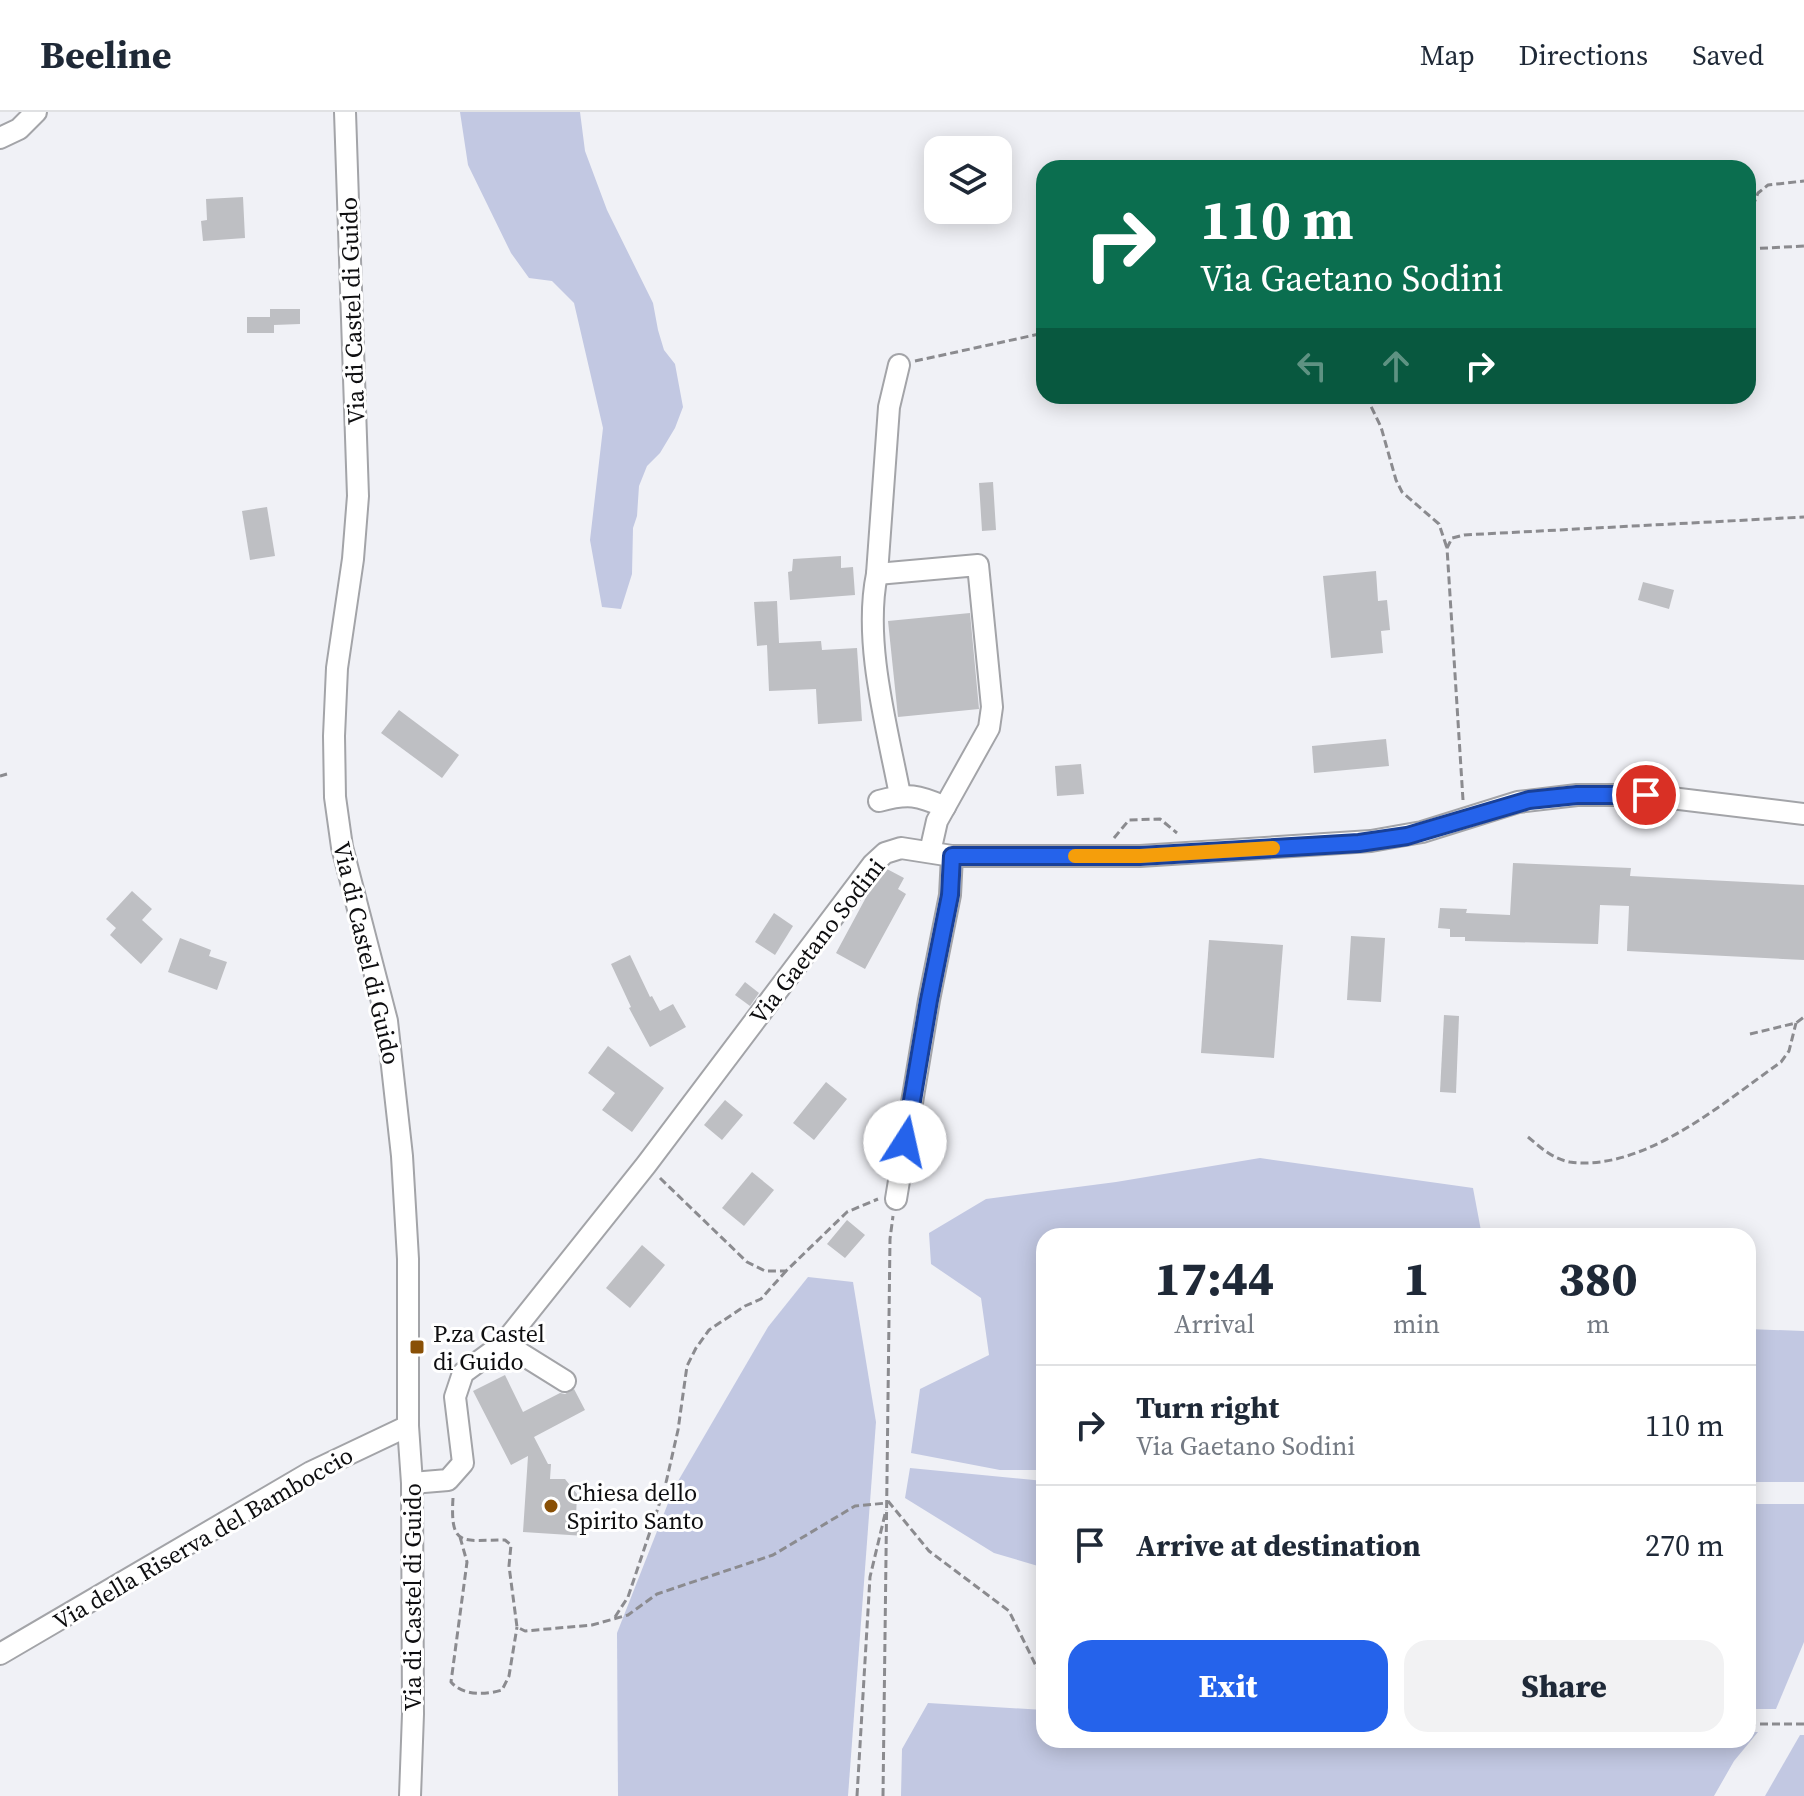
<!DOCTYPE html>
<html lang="en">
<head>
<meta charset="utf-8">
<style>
  :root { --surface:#fff; --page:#f2f2f3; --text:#1f2937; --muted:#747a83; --line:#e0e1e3; --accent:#2563eb }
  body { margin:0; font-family:"Source Serif 4",serif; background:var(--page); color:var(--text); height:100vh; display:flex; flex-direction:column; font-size:30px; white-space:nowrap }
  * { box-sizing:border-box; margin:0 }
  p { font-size:26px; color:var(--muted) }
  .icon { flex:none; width:44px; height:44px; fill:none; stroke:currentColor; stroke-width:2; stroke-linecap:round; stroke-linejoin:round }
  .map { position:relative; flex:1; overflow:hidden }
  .side { position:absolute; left:1036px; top:1116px; width:720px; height:520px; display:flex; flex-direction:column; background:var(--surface); border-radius:24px; box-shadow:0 4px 20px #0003 }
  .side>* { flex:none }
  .hud { position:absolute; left:1036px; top:48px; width:720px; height:244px; border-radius:24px; box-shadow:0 4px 20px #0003; background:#0b6e4f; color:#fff; overflow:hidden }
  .buttons { position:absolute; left:924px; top:24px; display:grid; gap:16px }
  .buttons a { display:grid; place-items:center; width:88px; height:88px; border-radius:16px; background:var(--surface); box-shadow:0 4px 20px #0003; font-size:40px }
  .pin { position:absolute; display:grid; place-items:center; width:68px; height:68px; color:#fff; margin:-34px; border:4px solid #fff; border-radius:50%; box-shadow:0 2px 8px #0007 }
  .me { position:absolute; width:88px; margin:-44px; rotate:10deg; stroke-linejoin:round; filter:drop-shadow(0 0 6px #0008) }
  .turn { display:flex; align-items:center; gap:28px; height:168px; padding:0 32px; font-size:36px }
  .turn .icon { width:104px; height:104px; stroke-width:2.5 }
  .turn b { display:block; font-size:56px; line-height:68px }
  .lanes { display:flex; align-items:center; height:76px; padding:0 32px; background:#0003; justify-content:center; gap:40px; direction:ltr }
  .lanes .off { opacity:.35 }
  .eta { display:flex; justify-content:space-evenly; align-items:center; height:136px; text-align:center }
  .eta b { font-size:48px; font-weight:800; line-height:56px }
  .button { display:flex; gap:16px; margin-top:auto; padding:16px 32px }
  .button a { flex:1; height:92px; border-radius:24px; background:var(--accent); color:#fff; font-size:32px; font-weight:800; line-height:92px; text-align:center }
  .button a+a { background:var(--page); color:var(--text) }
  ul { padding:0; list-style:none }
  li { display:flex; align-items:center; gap:24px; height:120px; padding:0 32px; border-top:2px solid var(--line) }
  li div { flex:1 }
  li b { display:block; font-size:30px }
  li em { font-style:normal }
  header { display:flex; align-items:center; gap:48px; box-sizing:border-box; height:112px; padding:0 40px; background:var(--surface); border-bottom:2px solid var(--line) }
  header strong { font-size:38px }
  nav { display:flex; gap:44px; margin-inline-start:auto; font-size:28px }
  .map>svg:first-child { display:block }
  .green { fill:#c2c8e2 }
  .building { fill:#bebfc3 }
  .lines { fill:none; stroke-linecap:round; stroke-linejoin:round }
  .minor-casing { stroke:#a3a4a8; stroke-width:24 }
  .path { stroke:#8b8b8f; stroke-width:3; stroke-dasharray:8 4; stroke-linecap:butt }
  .minor { stroke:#fff; stroke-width:20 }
  .route-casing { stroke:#184099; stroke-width:20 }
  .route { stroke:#2563eb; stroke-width:14 }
  .slow { stroke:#f59e0b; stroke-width:14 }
  .poi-dot { fill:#895006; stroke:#fff; stroke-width:3 }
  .labels { text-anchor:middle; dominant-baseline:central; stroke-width:6; stroke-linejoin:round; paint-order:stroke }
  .street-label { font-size:24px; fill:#0e0e10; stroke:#fff }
  .poi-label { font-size:24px; fill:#0e0e10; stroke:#fff; text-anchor:start }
</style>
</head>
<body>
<header>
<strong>Beeline</strong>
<nav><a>Map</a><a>Directions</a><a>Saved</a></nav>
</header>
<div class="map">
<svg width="1804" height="1684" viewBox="0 0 1804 1684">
  <rect width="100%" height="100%" fill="#f0f1f6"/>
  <g class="green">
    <polygon points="460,0 580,0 585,39 607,98 653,191 658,218 664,238 675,252 683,295 675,316 660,341 647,354 639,374 637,404 633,416 632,462 621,497 602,495 590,428 603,316 574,191 552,169 529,166 511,141 468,53"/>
    <polygon points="1260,1046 1473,1076 1482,1124 1044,1124 1044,1358 1000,1358 911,1341 920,1277 989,1243 981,1186 931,1152 929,1121 986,1087 1116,1070"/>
    <polygon points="808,1165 853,1170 876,1310 848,1684 618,1684 617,1521 674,1376 768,1215"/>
    <polygon points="1748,1217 1804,1219 1804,1370 1748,1370"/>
    <polygon points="910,1356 1044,1369 1044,1478 1038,1454 994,1441 905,1386"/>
    <polygon points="1748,1392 1804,1392 1804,1530 1776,1597 1748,1597"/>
    <polygon points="928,1591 1044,1598 1044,1628 1748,1628 1748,1620 1758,1620 1734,1649 1714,1684 901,1684 902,1637"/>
    <polygon points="1800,1623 1804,1623 1804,1684 1765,1684"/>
  </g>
  <g class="building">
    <polygon points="243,85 245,126 203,129 201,109 207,108 206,87"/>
    <polygon points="270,197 300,197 300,212 274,213 274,221 247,221 247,205 270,205"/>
    <polygon points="993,370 996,418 982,419 979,371"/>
    <polygon points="267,395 275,444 250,448 242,399"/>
    <polygon points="841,444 841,456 853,455 855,483 790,488 788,460 792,459 793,447"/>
    <polygon points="1376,459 1378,489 1387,488 1390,518 1381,519 1383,541 1331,546 1323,464"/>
    <polygon points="1643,470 1674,478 1669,497 1638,488"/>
    <polygon points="777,489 779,531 821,529 822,538 857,536 862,609 818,612 816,577 769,579 767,533 757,534 754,490"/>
    <polygon points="970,501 979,597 898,605 888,509"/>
    <polygon points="399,598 459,643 442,666 381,621"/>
    <polygon points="1386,627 1389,654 1314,661 1312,634"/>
    <polygon points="1081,652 1084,682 1057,684 1055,654"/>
    <polygon points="1513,751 1631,756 1630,764 1804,773 1804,848 1627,839 1629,794 1600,793 1598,832 1465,829 1465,825 1450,825 1450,817 1438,816 1440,796 1467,797 1466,801 1510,803"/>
    <polygon points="887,757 904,766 898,777 906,782 865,857 836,841 870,778"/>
    <polygon points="132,779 152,797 142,808 163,827 141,852 110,823 116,816 106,807"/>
    <polygon points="774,801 793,814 775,843 755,830"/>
    <polygon points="1351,824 1385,826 1381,890 1347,888"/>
    <polygon points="180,826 211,838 209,844 227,850 217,878 168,860"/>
    <polygon points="1209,828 1283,833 1274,946 1201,941"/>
    <polygon points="630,843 650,885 652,884 660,899 673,892 686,915 650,935 629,896 631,895 611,852"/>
    <polygon points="745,870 759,881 750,894 735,883"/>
    <polygon points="1444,903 1459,904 1456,981 1440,980"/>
    <polygon points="608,934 664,976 632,1020 602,998 615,981 588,961"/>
    <polygon points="826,970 847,987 814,1028 793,1011"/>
    <polygon points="725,988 743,1003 722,1028 704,1013"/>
    <polygon points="752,1060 774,1078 744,1114 722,1096"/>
    <polygon points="847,1108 865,1123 845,1146 827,1132"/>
    <polygon points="642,1133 665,1153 630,1196 606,1176"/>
    <polygon points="505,1263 523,1300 560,1281 565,1282 574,1277 585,1298 534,1325 548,1352 551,1352 550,1367 565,1367 577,1382 576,1406 587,1406 585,1424 523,1420 528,1344 511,1353 473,1279"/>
  </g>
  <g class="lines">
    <g class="minor-casing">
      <g id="minor">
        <polyline points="345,0 358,384 353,447 337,556 334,624 335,685 342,735 387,909 402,1044 408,1147 408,1314 412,1371 413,1602 410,1684"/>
        <polyline points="0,26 19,17 36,0"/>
        <path d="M899,253L889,295L877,462C863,530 887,615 900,683"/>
        <polyline points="877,462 978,453 992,595 989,616 937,709 930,740"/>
        <path d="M879,689C908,681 918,683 945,695"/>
        <polyline points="896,1087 929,888 950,783 952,744"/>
        <polyline points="504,1231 565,1269"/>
        <polyline points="412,1371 448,1368 463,1351 455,1285 463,1261 504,1231 646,1053 873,752 885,741 901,736 952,744 1140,744 1371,729 1422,720 1518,690 1577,683 1646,683 1804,702"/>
        <polyline points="0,1542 311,1360 408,1314"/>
      </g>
    </g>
    <g class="path">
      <polyline points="1748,106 1758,81 1768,73 1804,69"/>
      <polyline points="1748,137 1804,134"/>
      <polyline points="915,249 1044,221"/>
      <polyline points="1366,284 1381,315 1396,368 1402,380 1439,412 1447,436"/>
      <polyline points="0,664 7,662"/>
      <polyline points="1463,688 1447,436 1452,426 1464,423 1804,405"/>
      <polyline points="1114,726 1129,708 1160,707 1177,721"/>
      <polyline points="1750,922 1796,911 1804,905"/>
      <path d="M1528,1025C1541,1036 1553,1047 1570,1050C1644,1060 1724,990 1781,950L1789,939L1796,911"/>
      <polyline points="660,1066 747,1150 765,1159 786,1159 847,1100 878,1087"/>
      <path d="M453,1386C450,1436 462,1428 505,1428L511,1433L509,1454L517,1515L525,1519L592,1513L628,1503L657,1482L773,1443L855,1394L887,1391"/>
      <polyline points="888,1389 929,1439 1009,1499 1044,1570"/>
      <path d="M460,1425L467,1450L451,1570C463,1584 486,1583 502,1578L509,1564L517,1515"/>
      <polyline points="615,1505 628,1485 665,1375 678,1318 687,1254 696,1236 709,1218 745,1194 761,1187 786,1159"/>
      <polyline points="1748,1612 1804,1612"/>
      <polyline points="857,1684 870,1465 886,1398"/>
      <polyline points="883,1684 890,1127 893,1104"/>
    </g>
    <use href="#minor" class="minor"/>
  </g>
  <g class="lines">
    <g class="route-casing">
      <polyline id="route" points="905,1030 929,888 950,783 952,744 1140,744 1359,731 1407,724 1529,688 1577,683 1646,683"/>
    </g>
    <use href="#route" class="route"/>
    <polyline class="slow" points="1075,744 1140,744 1273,736"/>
  </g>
  <g class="poi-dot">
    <rect x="409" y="1227" width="16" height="16" rx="4"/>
    <circle cx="551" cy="1394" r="8"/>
  </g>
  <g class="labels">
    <g class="street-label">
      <text transform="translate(352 199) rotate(-92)">Via di Castel di Guido</text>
      <text transform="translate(817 829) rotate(-52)">Via Gaetano Sodini</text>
      <text transform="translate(367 841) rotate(77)">Via di Castel di Guido</text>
      <text transform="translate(203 1426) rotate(-30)">Via della Riserva del Bamboccio</text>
      <text transform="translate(412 1485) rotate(-90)">Via di Castel di Guido</text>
    </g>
    <g class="poi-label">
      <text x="433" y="1221">P.za Castel<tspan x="433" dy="28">di Guido</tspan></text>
      <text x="567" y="1380">Chiesa dello<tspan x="567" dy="28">Spirito Santo</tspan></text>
    </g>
  </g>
</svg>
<div class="buttons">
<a><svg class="icon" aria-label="layers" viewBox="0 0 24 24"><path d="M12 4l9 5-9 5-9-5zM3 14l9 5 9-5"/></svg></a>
</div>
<div class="pin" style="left:1646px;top:683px;background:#d93025"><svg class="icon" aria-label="arrive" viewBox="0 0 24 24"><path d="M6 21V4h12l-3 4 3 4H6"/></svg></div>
<svg class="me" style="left:905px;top:1030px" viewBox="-20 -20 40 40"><circle r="19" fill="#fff"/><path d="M0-13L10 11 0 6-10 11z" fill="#2563eb"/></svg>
<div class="hud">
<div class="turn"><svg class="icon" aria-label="right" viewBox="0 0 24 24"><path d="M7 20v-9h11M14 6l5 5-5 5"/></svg><div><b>110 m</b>Via Gaetano Sodini</div></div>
<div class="lanes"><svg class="icon off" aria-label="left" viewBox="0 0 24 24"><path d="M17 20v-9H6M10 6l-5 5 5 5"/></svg><svg class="icon off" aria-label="ahead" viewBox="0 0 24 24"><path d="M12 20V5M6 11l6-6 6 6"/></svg><svg class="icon" aria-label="right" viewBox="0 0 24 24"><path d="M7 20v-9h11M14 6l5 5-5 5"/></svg></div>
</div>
<section class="side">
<div class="eta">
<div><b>17:44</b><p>Arrival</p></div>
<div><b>1</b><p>min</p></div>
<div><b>380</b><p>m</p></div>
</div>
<ul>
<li><svg class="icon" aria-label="right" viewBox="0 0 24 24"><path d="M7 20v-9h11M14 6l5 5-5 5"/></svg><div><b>Turn right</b><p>Via Gaetano Sodini</p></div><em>110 m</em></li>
<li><svg class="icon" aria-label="arrive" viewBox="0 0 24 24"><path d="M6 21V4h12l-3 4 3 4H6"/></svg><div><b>Arrive at destination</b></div><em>270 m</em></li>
</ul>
<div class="button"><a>Exit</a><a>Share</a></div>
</section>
</div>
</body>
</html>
